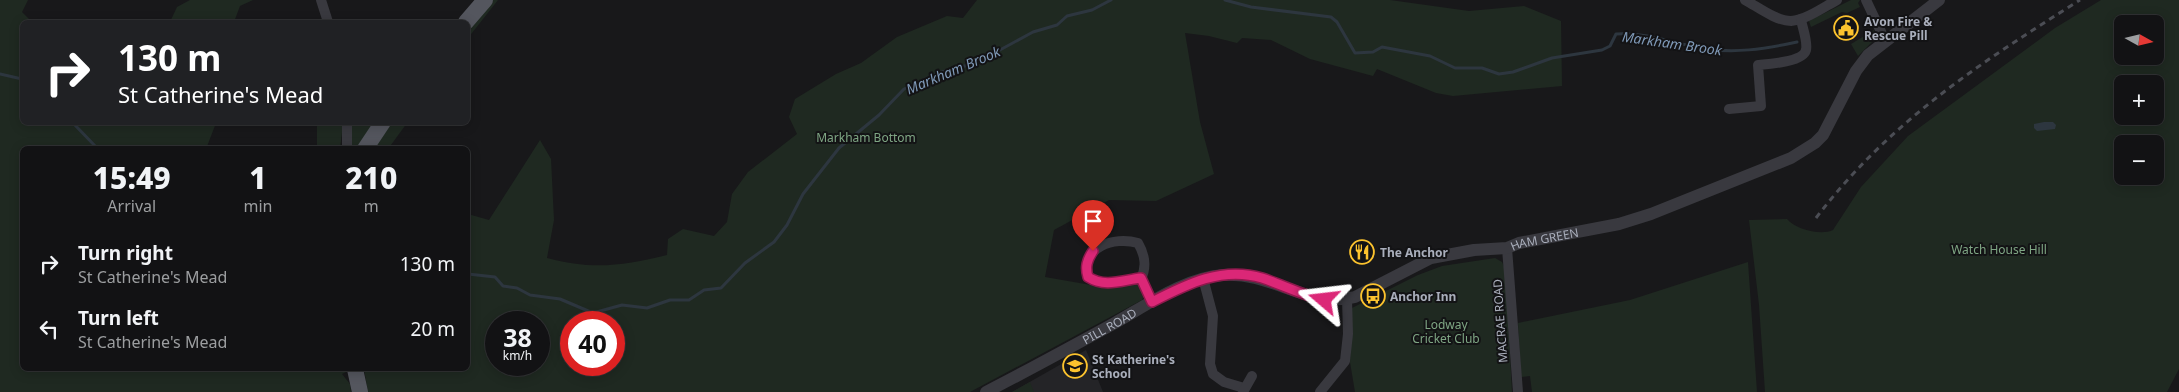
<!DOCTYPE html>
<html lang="en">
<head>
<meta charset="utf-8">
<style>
  :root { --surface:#121214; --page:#1f2022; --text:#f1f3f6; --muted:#9c9ea0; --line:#313234 }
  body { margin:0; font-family:"Noto Sans",sans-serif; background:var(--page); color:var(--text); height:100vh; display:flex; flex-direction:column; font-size:19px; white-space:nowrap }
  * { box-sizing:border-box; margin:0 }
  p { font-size:16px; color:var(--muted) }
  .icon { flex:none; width:28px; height:28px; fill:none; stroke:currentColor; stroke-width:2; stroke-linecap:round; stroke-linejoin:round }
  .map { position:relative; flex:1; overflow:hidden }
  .sheet { position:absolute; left:20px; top:146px; width:450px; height:225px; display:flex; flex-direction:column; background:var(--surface); border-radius:8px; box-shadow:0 2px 12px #0003,0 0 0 1px var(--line) }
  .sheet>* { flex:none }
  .banner { position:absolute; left:20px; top:20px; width:450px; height:105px; border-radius:8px; box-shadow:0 2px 12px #0003,0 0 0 1px var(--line); background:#202124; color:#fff; overflow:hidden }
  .needle { width:32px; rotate:98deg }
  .tools { position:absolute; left:2114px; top:15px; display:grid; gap:10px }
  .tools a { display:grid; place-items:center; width:50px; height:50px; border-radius:8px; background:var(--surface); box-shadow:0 2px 12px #0003,0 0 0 1px var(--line); font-size:25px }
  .speed { position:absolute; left:485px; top:311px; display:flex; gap:10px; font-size:25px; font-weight:700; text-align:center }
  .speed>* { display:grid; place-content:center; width:65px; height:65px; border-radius:50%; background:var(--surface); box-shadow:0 2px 12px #0003,0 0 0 1px var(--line); line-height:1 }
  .speed small { font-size:12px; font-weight:400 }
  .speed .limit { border:8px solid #d22; background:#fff; color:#111 }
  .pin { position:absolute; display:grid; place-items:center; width:42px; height:42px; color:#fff; margin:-51px -21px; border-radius:50% 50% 50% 0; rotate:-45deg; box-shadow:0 0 5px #0007 }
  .pin .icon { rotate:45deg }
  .me { position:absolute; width:55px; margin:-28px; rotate:287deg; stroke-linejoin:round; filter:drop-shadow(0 0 4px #0008) }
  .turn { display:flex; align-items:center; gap:18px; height:105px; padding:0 15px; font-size:22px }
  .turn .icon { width:65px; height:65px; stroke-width:2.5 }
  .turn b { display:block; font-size:35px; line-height:42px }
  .eta { display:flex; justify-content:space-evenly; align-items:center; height:85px; text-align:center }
  .eta b { font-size:30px; font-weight:800; line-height:35px }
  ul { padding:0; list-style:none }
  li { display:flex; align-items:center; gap:15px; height:65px; padding:0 15px }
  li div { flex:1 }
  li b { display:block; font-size:19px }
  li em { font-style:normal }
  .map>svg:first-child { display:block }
  .built { fill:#242427 }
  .green { fill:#1f2921; fill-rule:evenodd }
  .water { fill:#2d363f }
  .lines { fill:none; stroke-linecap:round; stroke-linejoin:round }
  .stream { stroke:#2d363f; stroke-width:3 }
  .minor { stroke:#39393f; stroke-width:10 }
  .tertiary { stroke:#39393f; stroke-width:12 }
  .primary { stroke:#54565e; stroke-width:16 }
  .rail { stroke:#4b4d54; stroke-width:3; stroke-dasharray:6 5; stroke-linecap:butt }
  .route-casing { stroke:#8e194d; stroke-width:12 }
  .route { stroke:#db2777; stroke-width:9 }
  .labels { text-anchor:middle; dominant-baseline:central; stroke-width:4; stroke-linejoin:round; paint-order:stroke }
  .poi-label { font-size:12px; font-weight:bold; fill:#a9aebb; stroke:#131315; text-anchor:start }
  .park-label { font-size:12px; fill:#7fa684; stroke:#131315 }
  .street-label { font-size:12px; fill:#a9aebb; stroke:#131315 }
  .water-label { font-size:14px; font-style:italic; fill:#7f99b7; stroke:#131315 }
</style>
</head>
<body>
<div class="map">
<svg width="2179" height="392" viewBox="0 0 2179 392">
  <rect width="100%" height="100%" fill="#18181a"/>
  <polygon class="built" points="1086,350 1103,392 1012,392"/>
  <g class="green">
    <polygon points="0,0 28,0 22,12 32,22 22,22 22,122 216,123 206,149 22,149 22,369 347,369 348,371 342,374 350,384 351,392 0,392"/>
    <polygon points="190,0 253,0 240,6 234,22 170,22 177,7"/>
    <polygon points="489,0 498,0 468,38 468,26"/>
    <path d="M977,0H1390L1469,11L1524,6L1561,21L1562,86L1453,96L1436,93L1377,69L1373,76L1310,59L1271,40L1242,38L1237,43L1209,36L1185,33L1200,122L1214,174L1156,201L1109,200L1054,230L1045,277L1108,288C1120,288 1129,282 1141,284L1145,295L1142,300L970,392H368L364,369H468V214L489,220L540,140L551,159L554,220L547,258C591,270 623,266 667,255L668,239L683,229L714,236L727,222L732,194L748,172L797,134L789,117L795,99L836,74L861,63L897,37L947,16L963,18ZM496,322H539V365H496ZM571,322H614V365H571Z"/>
    <polygon points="1851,0 1860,0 1858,3 1860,7 1847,13 1842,12 1811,27 1809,21"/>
    <path d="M2101,0H2179V369L2167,392H1765L1759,305L1749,220L1787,219C1795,229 1821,236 1833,230L1861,187L1908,136L2055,28ZM2122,24H2155V56H2122ZM2122,84H2155V116H2122ZM2122,144H2155V176H2122Z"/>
    <polygon points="1874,30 1876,38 1858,56 1851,44"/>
    <polygon points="317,123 343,123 340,149 317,149"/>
    <polygon points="350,123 376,123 359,149 350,149"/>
    <polygon points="388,123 407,123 388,149 369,149"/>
    <polygon points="1495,258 1502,262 1505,269 1512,392 1355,392 1350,362 1352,308 1418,275 1442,266"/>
    <polygon points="1748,262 1757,392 1532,392 1530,376 1521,377 1518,323 1630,300"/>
    <polygon points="1030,382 1034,392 1012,392"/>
  </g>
  <polygon class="water" points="2044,122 2053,122 2056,125 2055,129 2037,131 2034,128 2034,124"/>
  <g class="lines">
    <g class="stream">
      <path d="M1225,0L1251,7L1331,17L1337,22L1355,53L1373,52L1382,47L1430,56L1455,68H1482L1499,74L1513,72L1552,58L1602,50L1610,46L1616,34C1645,32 1673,43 1701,48C1733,54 1765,49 1797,42"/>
      <polyline points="0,74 22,79"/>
      <polyline points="72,122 98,149"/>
      <polyline points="468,274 495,277 503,286 517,288 530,295 560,299 593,313 622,305 647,308 670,300 689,300 704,290 721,288 745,263 774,242 787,225 803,194 839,148 879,115 904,89 938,73 976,63 1033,32 1057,25 1067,16 1092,10 1111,0"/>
    </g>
    <g class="minor">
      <polyline points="321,0 328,22"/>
      <path d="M1745,0C1758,7 1776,21 1791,21C1806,20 1824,7 1837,0"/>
      <polyline points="1866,0 1885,40"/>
      <path d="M1729,109L1761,106L1758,65C1769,64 1803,62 1806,50C1808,41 1802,27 1801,19"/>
      <polyline points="347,122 347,149"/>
      <polyline points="1507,248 1518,392"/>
      <polyline points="1203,278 1213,316 1210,364 1213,374 1224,382 1244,388"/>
      <path d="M1141,279C1147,266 1145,255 1138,243C1114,236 1080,247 1088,277C1105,288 1123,280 1141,279L1153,302"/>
      <polyline points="1243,392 1252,376"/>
      <polyline points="1320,392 1345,361 1348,334 1347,299"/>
    </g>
    <path class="tertiary" id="s1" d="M986,392C1029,370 1071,347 1113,324C1147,305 1184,278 1223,275C1272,271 1307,309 1355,297L1431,258L1474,250L1507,248L1519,243L1619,224L1651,214L1791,158L1815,143L1823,135L1856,71L1868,55L1939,0"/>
    <g class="primary">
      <polyline points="466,22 485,0"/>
      <polyline points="365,149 383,122"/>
      <polyline points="355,369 360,392"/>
    </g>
    <path class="rail" d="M1816,218C1889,122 1980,63 2080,0"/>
  </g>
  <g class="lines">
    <g class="route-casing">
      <path id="route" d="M1093,251C1087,260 1085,267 1088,277C1105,288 1123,280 1141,278L1152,302C1187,284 1222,266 1262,278C1283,285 1302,295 1324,300"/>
    </g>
    <use href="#route" class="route"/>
  </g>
  <defs>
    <g id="civic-ring" transform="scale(1.25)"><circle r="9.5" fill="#131315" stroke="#fcc32e" stroke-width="1.5"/><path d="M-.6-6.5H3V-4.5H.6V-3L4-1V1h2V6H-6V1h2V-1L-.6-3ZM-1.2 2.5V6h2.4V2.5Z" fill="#fcc32e"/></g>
    <g id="restaurant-ring" transform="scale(1.25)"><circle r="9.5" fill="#131315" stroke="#fcc32e" stroke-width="1.5"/><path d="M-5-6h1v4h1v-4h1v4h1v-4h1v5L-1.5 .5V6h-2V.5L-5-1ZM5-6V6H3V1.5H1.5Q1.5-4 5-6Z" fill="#fcc32e"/></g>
    <g id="bus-ring" transform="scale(1.25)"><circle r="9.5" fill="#131315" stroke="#fcc32e" stroke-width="1.5"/><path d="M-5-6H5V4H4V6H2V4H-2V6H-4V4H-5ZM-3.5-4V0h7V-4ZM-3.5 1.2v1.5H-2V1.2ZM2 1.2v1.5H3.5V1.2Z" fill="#fcc32e"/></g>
    <g id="school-ring" transform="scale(1.25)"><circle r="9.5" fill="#131315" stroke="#fcc32e" stroke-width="1.5"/><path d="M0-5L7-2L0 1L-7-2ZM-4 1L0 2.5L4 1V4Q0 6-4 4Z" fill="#fcc32e"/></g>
  </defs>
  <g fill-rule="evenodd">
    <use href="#civic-ring" x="1846" y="28"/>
    <use href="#restaurant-ring" x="1362" y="252"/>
    <use href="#bus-ring" x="1373" y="296"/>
    <use href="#school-ring" x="1075" y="366"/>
  </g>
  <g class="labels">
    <g class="poi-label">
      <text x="1864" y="21">Avon Fire &amp;<tspan x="1864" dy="14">Rescue Pill</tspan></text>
      <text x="1380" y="252">The Anchor</text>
      <text x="1390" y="296">Anchor Inn</text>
      <text x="1092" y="359">St Katherine's<tspan x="1092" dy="14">School</tspan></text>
    </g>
    <g class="park-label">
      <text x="866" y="137">Markham Bottom</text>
      <text x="1999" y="249">Watch House Hill</text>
      <text x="1446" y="324">Lodway<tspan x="1446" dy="14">Cricket Club</tspan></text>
    </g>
    <g class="street-label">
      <text stroke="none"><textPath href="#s1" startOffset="602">HAM GREEN</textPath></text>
      <text transform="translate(1500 321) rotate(-94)">MACRAE ROAD</text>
      <text stroke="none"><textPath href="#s1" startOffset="140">PILL ROAD</textPath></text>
    </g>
    <g class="water-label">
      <text transform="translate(1672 43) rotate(8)">Markham Brook</text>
      <text transform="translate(953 70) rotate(-23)">Markham Brook</text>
    </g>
  </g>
</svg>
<div class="tools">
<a><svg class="needle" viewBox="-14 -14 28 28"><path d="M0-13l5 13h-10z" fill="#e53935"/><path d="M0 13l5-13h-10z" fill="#9c9ea0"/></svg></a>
<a>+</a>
<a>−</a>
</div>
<div class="speed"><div>38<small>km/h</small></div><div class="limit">40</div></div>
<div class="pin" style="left:1093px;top:251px;background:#d93025"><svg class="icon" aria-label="arrive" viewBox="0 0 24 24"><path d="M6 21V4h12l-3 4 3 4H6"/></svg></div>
<svg class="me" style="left:1324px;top:300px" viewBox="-20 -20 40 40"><path d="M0-17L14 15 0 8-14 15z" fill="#db2777" stroke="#fff" stroke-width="4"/></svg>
<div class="banner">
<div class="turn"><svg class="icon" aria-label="right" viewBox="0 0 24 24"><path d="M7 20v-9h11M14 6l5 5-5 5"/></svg><div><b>130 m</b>St Catherine's Mead</div></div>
</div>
<section class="sheet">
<div class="eta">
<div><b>15:49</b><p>Arrival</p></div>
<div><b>1</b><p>min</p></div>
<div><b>210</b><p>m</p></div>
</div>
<ul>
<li><svg class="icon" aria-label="right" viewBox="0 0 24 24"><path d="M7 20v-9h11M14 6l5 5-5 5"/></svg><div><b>Turn right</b><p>St Catherine's Mead</p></div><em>130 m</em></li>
<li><svg class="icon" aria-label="left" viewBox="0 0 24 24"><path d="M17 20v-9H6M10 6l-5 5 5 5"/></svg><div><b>Turn left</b><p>St Catherine's Mead</p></div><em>20 m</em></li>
</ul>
</section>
</div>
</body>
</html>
